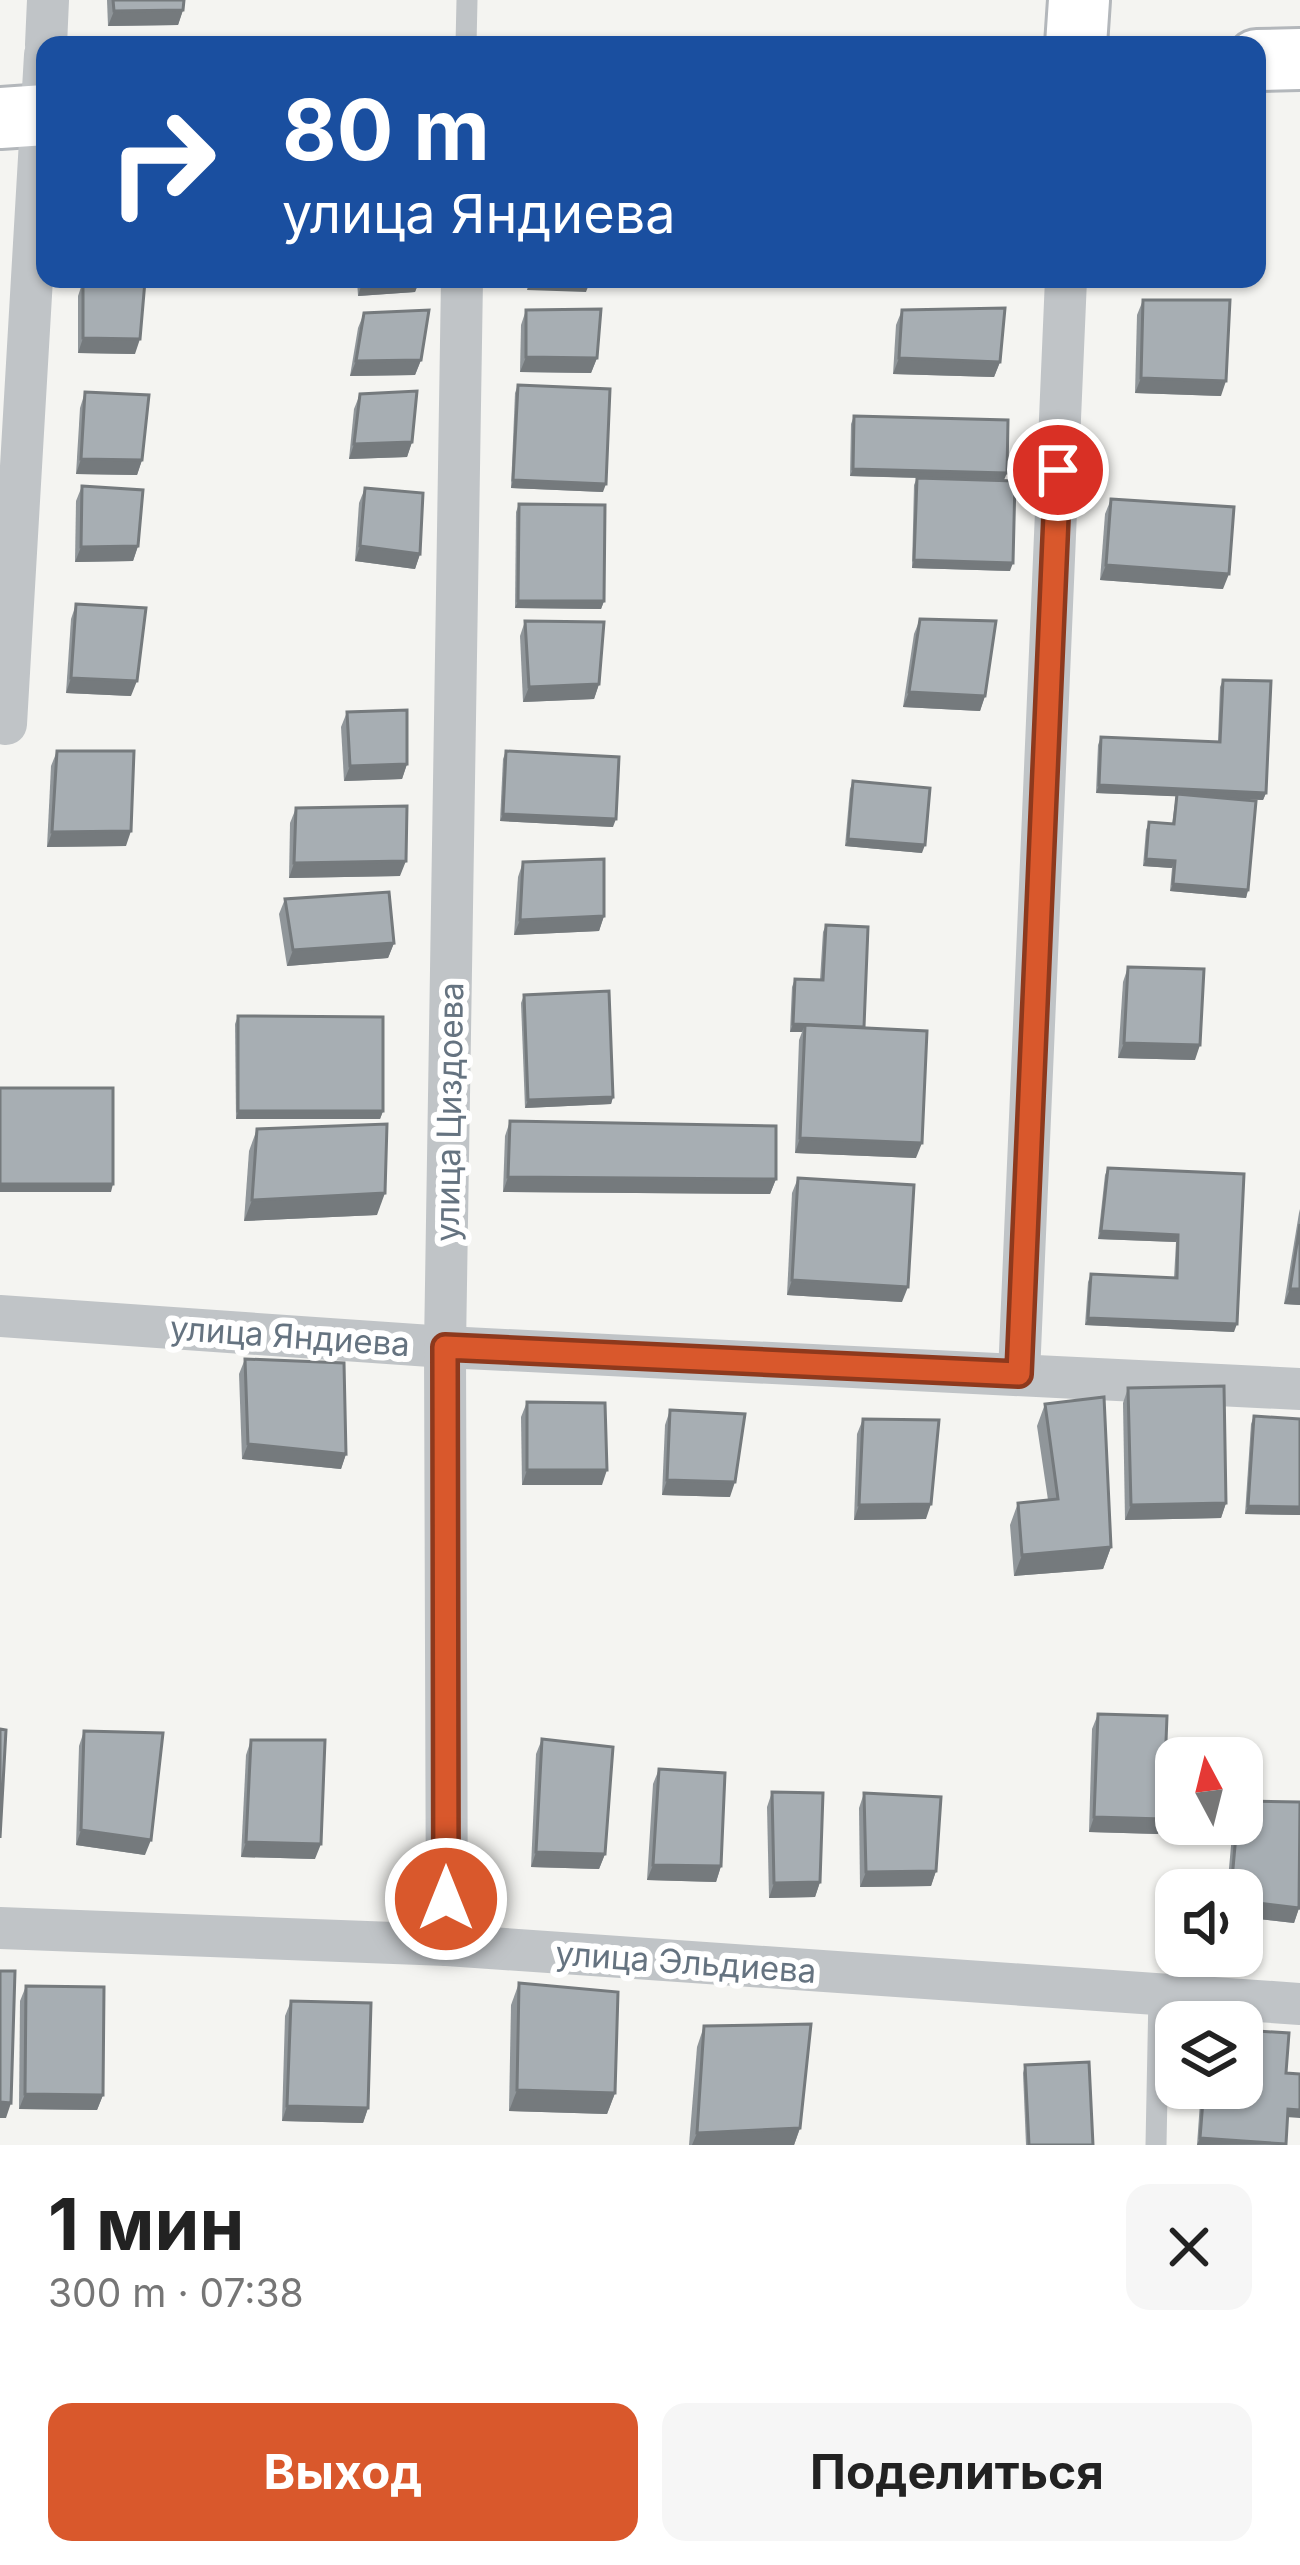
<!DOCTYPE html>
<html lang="ru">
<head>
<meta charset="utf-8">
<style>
  :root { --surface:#fff; --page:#f6f6f6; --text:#222; --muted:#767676; --accent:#d9582c }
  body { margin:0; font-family:Inter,sans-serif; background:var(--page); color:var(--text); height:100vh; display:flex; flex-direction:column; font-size:45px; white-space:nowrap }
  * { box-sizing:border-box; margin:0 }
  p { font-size:39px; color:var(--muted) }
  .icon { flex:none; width:66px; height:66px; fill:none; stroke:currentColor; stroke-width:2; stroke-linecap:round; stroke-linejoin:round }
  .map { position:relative; height:2145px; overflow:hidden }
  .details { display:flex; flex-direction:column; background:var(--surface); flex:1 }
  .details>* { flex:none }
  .top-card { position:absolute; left:36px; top:36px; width:1230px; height:252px; border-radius:24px; box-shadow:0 3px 9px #0004; background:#1a4fa0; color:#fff; overflow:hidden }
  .needle { width:78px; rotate:353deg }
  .buttons { position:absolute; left:1155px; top:1737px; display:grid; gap:24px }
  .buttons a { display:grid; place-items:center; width:108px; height:108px; border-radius:24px; background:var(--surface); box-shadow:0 3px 9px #0004; font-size:60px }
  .pin { position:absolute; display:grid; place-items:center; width:102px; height:102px; color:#fff; margin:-51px; border:6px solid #fff; border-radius:50%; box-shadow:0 3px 12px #0007 }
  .me { position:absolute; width:132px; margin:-66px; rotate:0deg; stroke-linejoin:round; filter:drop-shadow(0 0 9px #0008) }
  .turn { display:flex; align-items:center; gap:42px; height:252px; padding:0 48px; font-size:54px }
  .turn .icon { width:156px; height:156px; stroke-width:2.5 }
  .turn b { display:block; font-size:84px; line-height:102px }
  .round { display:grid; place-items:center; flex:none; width:126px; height:126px; border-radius:24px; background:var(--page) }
  .headline { display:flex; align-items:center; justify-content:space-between; height:204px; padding:0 48px }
  h1 { font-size:72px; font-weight:700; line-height:90px }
  .button { display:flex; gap:24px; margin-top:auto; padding:24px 48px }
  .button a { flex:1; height:138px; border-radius:24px; background:var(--accent); color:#fff; font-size:48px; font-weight:700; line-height:138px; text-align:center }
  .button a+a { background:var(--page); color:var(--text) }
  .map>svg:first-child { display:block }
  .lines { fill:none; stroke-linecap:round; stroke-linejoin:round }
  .secondary-casing { stroke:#b3b7bb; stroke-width:66 }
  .lane { stroke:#c0c4c7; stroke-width:21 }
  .street { stroke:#c0c4c7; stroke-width:42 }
  .secondary { stroke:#fff; stroke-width:60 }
  .wall { fill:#90969a }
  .shaded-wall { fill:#757a7d }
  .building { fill:#a7aeb3; stroke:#757a7d; stroke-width:3 }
  .route-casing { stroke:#8d391d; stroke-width:30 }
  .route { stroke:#d9582c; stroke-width:21 }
  .labels { text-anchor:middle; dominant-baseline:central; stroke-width:12; stroke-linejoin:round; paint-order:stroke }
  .street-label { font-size:33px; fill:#657380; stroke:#fff }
</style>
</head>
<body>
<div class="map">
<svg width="1300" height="2145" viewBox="0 0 1300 2145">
  <rect width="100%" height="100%" fill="#f4f4f1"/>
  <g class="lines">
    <g class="secondary-casing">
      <g id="secondary">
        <polyline points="1076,45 1079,0"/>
        <polyline points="1257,60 1300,59"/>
        <polyline points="0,118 45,115"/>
      </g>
    </g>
    <g class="lane">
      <polyline points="466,45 467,0"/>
      <polyline points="1156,2145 1159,1994"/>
    </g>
    <g class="street">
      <polyline points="46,45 48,0"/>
      <polyline points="6,724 45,55"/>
      <polyline points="0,1316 445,1347 1300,1389"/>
      <polyline points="1019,1374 1066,279"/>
      <polyline points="0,1928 447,1945 1300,2004"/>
      <polyline points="447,1945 445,1347 462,279"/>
    </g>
    <use href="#secondary" class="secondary"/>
  </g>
  <g class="wall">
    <polygon points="107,0 184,0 183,10 178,25 108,26"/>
    <polygon points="357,279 420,279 415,292 358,296"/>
    <polygon points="83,281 135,354 78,353 78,296"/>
    <polygon points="1143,300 1221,396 1135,393 1137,315"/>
    <polygon points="526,310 597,358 591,373 520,372 521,325"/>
    <polygon points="902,310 1000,362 994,377 893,374 896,325"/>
    <polygon points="364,313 421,360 415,375 350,376 358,328"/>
    <polygon points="518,385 603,492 511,488 515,393"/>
    <polygon points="85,392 142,460 137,475 76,474 80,408"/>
    <polygon points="360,394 412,442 407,457 349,459 354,409"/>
    <polygon points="854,416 1004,480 1010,571 912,568 914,485 917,478 850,476 851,424"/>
    <polygon points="82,486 138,546 133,561 75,562 76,501"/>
    <polygon points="365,488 420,554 415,569 355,561 359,503"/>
    <polygon points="1111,499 1223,589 1100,580 1105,514"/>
    <polygon points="519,504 604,601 601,609 515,608 516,512"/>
    <polygon points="76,604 131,696 66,693 71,619"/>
    <polygon points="920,619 985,696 980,711 903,707 914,634"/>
    <polygon points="525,621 599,684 594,699 523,702 520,636"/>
    <polygon points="1223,680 1266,793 1263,800 1243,799 1248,890 1246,898 1170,891 1172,868 1143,866 1146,830 1149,822 1172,824 1176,796 1096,793 1098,745 1101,737 1218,742 1220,687"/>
    <polygon points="347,712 407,764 402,779 344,781 341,727"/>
    <polygon points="57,751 126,846 47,847 51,766"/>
    <polygon points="506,751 613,827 500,821 503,759"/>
    <polygon points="853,781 922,853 845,846 850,789"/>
    <polygon points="296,808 400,876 289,878 290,823"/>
    <polygon points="523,862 604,916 599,931 514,935 518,877"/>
    <polygon points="285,899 394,943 388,958 287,966 279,914"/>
    <polygon points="826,925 863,1028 916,1158 795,1153 799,1040 802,1032 790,1032 792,987 795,979 820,980 823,932"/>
    <polygon points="1128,967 1195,1060 1118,1058 1123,982"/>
    <polygon points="524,995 613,1097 611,1104 525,1108 521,1003"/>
    <polygon points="238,1016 383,1111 380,1119 236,1119 235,1024"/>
    <polygon points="510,1121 776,1179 770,1194 503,1192 505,1136"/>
    <polygon points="257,1129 377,1215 244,1221 249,1151"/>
    <polygon points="1108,1168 1244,1174 1234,1332 1085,1325 1088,1282 1091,1274 1174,1278 1176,1242 1098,1239 1105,1175"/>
    <polygon points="798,1178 902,1302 787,1295 792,1193"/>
    <polygon points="1300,1209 1300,1305 1284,1304 1299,1213"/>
    <polygon points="245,1359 346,1454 341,1469 242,1459 239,1374"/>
    <polygon points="1128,1388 1226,1503 1221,1518 1125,1520 1123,1403"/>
    <polygon points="527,1402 602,1485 522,1485 521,1417"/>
    <polygon points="1045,1404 1111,1547 1103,1569 1014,1576 1010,1525 1018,1503 1048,1500 1037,1426"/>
    <polygon points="670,1410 730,1497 662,1495 665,1425"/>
    <polygon points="1254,1416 1300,1419 1300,1515 1245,1514 1251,1424"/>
    <polygon points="863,1419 926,1519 854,1520 857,1434"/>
    <polygon points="1098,1714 1163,1819 1158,1834 1089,1832 1092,1729"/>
    <polygon points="84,1731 145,1855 76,1845 79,1746"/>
    <polygon points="542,1739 605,1854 599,1869 531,1867 536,1754"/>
    <polygon points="251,1740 315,1859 241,1857 246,1755"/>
    <polygon points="659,1769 721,1866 716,1882 647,1880 653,1784"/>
    <polygon points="772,1792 820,1882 815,1897 769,1898 767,1807"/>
    <polygon points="864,1793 936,1871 931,1886 860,1887 859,1808"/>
    <polygon points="1233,1824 1242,1824 1299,1908 1294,1923 1242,1917 1242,1890 1227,1890"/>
    <polygon points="519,1983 615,2093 607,2114 509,2111 511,2005"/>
    <polygon points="26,1986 103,2095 97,2110 19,2109 20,2001"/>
    <polygon points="291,2001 368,2108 363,2123 282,2121 285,2016"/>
    <polygon points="704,2026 800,2128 794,2145 689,2145 697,2047"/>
    <polygon points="1025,2065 1093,2145 1026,2145 1023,2073"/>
    <polygon points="1286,2073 1288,2117 1286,2145 1197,2145 1201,2088 1242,2088"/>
  </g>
  <g class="shaded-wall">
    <polygon points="183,10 178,25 108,26 114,11"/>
    <polygon points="389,279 420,279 415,292 358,296 363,280"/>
    <polygon points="530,279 591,279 586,292 527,290"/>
    <polygon points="83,338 140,339 135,354 78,353"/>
    <polygon points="526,357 597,358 591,373 520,372"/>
    <polygon points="899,358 1000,362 994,377 893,374"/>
    <polygon points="421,360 415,375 350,376 356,361"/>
    <polygon points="1141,378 1226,381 1221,396 1135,393"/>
    <polygon points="412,442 407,457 349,459 354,444"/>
    <polygon points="81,459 142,460 137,475 76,474"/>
    <polygon points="853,469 1007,473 1004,480 850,476"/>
    <polygon points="513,480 606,484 603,492 511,488"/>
    <polygon points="138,546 133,561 75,562 81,547"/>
    <polygon points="360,546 420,554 415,569 355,561"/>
    <polygon points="914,560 1013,563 1010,571 912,568"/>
    <polygon points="1106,565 1229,574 1223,589 1100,580"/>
    <polygon points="518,601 604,601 601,609 515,608"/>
    <polygon points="71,678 137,681 131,696 66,693"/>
    <polygon points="599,684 594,699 523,702 529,687"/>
    <polygon points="909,692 985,696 980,711 903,707"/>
    <polygon points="407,764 402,779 344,781 350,766"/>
    <polygon points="1099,785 1266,793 1263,800 1096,793"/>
    <polygon points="503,814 616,819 613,827 500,821"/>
    <polygon points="131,831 126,846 47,847 52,832"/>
    <polygon points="848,839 925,845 922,853 845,846"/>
    <polygon points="1146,859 1175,861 1172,868 1143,866"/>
    <polygon points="406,861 400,876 289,878 294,863"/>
    <polygon points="1173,884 1248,890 1246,898 1170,891"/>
    <polygon points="604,916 599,931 514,935 520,920"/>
    <polygon points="394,943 388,958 287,966 293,950"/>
    <polygon points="793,1024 864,1027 805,1025 802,1032 790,1032"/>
    <polygon points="1124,1043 1200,1045 1195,1060 1118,1058"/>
    <polygon points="613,1097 611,1104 525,1108 528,1100"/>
    <polygon points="238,1111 383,1111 380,1119 236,1119"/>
    <polygon points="800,1138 922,1143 916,1158 795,1153"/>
    <polygon points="508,1177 776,1179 770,1194 503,1192"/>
    <polygon points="0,1184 113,1184 111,1192 0,1192"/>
    <polygon points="385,1193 377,1215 244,1221 252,1200"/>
    <polygon points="1101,1231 1178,1235 1176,1242 1098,1239"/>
    <polygon points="792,1280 908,1287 902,1302 787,1295"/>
    <polygon points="1290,1289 1300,1289 1300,1305 1284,1304"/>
    <polygon points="1088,1318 1237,1324 1234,1332 1085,1325"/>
    <polygon points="248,1444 346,1454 341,1469 242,1459"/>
    <polygon points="527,1470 607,1470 602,1485 522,1485"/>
    <polygon points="667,1480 735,1482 730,1497 662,1495"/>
    <polygon points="1226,1503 1221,1518 1125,1520 1131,1505"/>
    <polygon points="931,1504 926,1519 854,1520 859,1505"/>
    <polygon points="1248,1506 1300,1507 1300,1515 1245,1514"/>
    <polygon points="1111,1547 1103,1569 1014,1576 1022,1555"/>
    <polygon points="1094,1817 1163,1819 1158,1834 1089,1832"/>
    <polygon points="81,1830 151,1840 145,1855 76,1845"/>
    <polygon points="246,1842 321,1844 315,1859 241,1857"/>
    <polygon points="536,1852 605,1854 599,1869 531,1867"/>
    <polygon points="653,1865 721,1866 716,1882 647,1880"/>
    <polygon points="936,1871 931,1886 860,1887 866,1872"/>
    <polygon points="820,1882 815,1897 769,1898 774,1883"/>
    <polygon points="1242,1901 1299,1908 1294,1923 1242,1917"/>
    <polygon points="517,2090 615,2093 607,2114 509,2111"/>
    <polygon points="25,2094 103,2095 97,2110 19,2109"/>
    <polygon points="0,2102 11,2103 6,2118 0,2118"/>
    <polygon points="287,2106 368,2108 363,2123 282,2121"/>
    <polygon points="1288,2109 1300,2110 1300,2118 1286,2117"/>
    <polygon points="800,2128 794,2145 692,2145 697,2133"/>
    <polygon points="1200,2138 1286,2144 1197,2145"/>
  </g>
  <g class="building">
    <polygon points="113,0 184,0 183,10 114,11"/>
    <polygon points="83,281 145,281 140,339 83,338"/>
    <polygon points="1143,300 1230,300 1226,381 1141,378"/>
    <polygon points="1005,308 1000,362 899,358 902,310"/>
    <polygon points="601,309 597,358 526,357 526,310"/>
    <polygon points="429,310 421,360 356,361 364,313"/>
    <polygon points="518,385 610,389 606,484 513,480"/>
    <polygon points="417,391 412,442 354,444 360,394"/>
    <polygon points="85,392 149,395 142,460 81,459"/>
    <polygon points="854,416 1008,420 1007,473 853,469"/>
    <polygon points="917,478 1015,481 1013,563 914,560"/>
    <polygon points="82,486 143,490 138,546 81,547"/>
    <polygon points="365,488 423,493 420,554 360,546"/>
    <polygon points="1111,499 1234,507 1229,574 1106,565"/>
    <polygon points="519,504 605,505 604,601 518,601"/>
    <polygon points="76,604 146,608 137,681 71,678"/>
    <polygon points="920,619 996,621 985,696 909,692"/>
    <polygon points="525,621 604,622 599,684 529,687"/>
    <polygon points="1223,680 1271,681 1266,793 1099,785 1101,737 1220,742"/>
    <polygon points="407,710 407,764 350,766 347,712"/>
    <polygon points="57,751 134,751 131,831 52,832"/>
    <polygon points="506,751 619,757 616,819 503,814"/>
    <polygon points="853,781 930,788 925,845 848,839"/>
    <polygon points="1177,794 1256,801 1248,890 1173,884 1175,861 1146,859 1149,822 1174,824"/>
    <polygon points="407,806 406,861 294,863 296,808"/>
    <polygon points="604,859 604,916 520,920 523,862"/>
    <polygon points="389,892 394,943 293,950 285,899"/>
    <polygon points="826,925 868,927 864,1027 793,1024 795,979 823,980"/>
    <polygon points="1128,967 1204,969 1200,1045 1124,1043"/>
    <polygon points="609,991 613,1097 528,1100 524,995"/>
    <polygon points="238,1016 383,1017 383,1111 238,1111"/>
    <polygon points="805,1025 927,1031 922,1143 800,1138"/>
    <rect x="0" y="1088" width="113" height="96"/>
    <polygon points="510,1121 776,1126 776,1179 508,1177"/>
    <polygon points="387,1124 385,1193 252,1200 257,1129"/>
    <polygon points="1108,1168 1244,1174 1237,1324 1088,1318 1091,1274 1177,1278 1178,1235 1101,1231"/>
    <polygon points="798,1178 914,1185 908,1287 792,1280"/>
    <polygon points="1300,1224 1300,1289 1290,1289"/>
    <polygon points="245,1359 344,1363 346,1454 248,1444"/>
    <polygon points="1224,1386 1226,1503 1131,1505 1128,1388"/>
    <polygon points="1104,1397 1111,1547 1022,1555 1018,1503 1058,1499 1045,1404"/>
    <polygon points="527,1402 605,1403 607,1470 527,1470"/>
    <polygon points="670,1410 745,1414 735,1482 667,1480"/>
    <polygon points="1254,1416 1300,1419 1300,1507 1248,1506"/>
    <polygon points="863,1419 939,1420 931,1504 859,1505"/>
    <polygon points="1098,1714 1167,1716 1163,1819 1094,1817"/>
    <polygon points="0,1729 6,1730 0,1838"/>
    <polygon points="84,1731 163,1733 151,1840 81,1830"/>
    <polygon points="542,1739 613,1747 605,1854 536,1852"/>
    <polygon points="251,1740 325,1740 321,1844 246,1842"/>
    <polygon points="659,1769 725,1773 721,1866 653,1865"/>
    <polygon points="772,1792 823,1793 820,1882 774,1883"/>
    <polygon points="864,1793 941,1797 936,1871 866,1872"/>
    <polygon points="1242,1801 1300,1802 1299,1908 1242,1901 1242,1890 1231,1890 1237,1824 1242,1824"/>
    <polygon points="0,1971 15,1971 11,2103 0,2102"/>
    <polygon points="519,1983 618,1992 615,2093 517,2090"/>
    <polygon points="26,1986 104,1987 103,2095 25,2094"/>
    <polygon points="291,2001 371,2003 368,2108 287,2106"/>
    <polygon points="811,2024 800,2128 697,2133 704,2026"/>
    <polygon points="1242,2030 1289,2033 1286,2073 1300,2074 1300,2110 1288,2109 1286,2144 1200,2138 1204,2088 1242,2088"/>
    <polygon points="1089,2062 1093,2145 1029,2145 1025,2065"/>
  </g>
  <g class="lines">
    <g class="route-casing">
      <polyline id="route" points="446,1899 445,1347 1019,1374 1058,470"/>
    </g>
    <use href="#route" class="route"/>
  </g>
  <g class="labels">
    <g class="street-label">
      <text transform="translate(449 1112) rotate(-89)">улица Циздоева</text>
      <text transform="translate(290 1336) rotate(4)">улица Яндиева</text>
      <text transform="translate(686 1962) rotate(4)">улица Эльдиева</text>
    </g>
  </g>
</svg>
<div class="buttons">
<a><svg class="needle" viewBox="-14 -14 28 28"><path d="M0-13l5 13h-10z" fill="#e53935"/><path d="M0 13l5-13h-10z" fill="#767676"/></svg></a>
<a><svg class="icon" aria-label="sound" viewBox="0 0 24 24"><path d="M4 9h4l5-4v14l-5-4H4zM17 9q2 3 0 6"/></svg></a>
<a><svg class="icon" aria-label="layers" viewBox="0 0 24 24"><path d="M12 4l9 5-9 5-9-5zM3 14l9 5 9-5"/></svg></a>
</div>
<div class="pin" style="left:1058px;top:470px;background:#d93025"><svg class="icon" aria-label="arrive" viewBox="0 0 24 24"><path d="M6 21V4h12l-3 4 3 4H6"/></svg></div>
<svg class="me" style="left:446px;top:1899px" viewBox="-20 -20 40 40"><circle r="17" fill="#d9582c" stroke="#fff" stroke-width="3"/><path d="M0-11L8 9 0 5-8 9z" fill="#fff"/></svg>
<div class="top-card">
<div class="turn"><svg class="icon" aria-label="right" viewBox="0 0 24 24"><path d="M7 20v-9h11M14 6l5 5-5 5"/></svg><div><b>80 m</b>улица Яндиева</div></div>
</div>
</div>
<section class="details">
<div class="headline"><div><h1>1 мин</h1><p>300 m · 07:38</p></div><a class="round"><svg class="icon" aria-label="close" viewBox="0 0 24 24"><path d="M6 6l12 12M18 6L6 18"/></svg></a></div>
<div class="button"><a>Выход</a><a>Поделиться</a></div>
</section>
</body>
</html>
